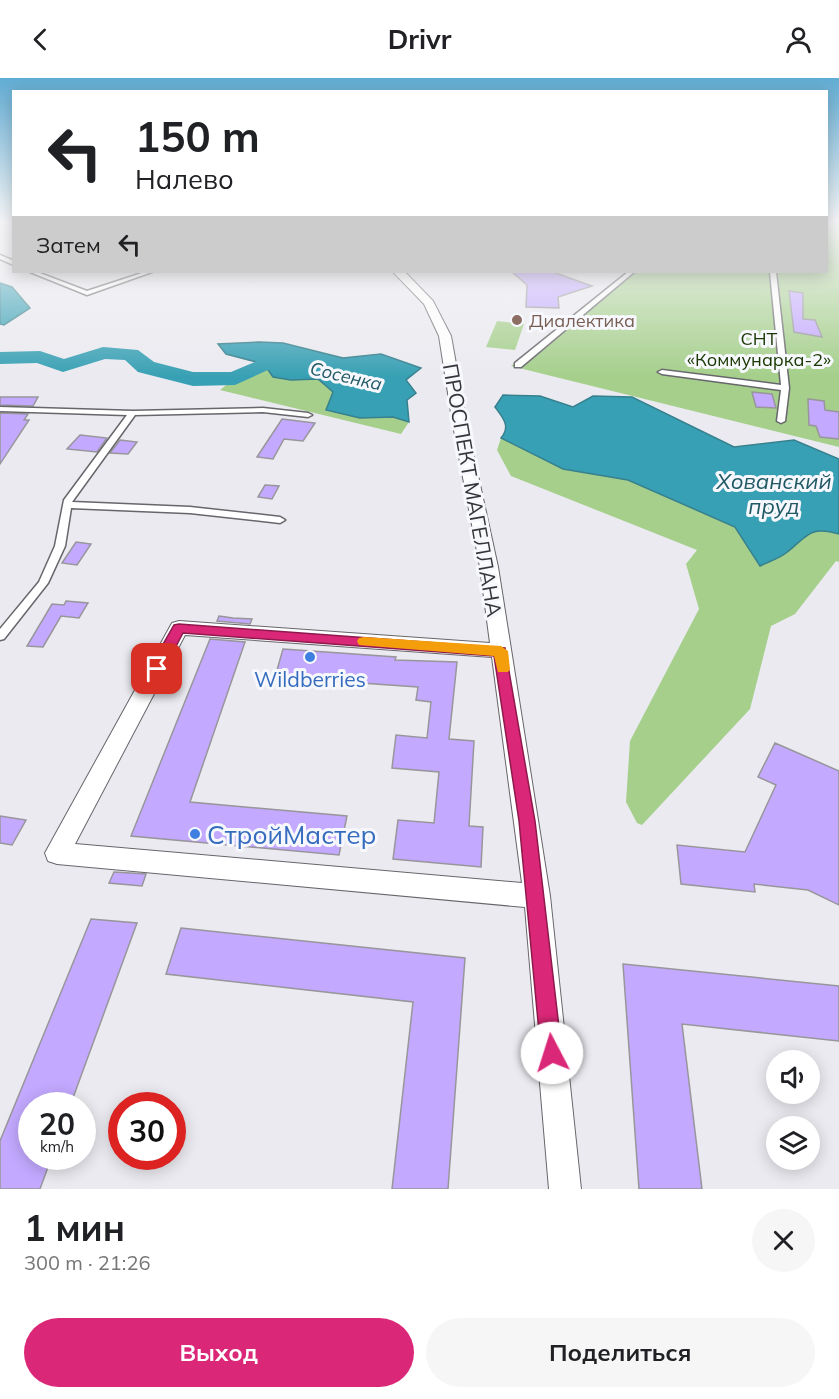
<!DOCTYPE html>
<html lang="ru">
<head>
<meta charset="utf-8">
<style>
  :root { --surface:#fff; --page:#f6f6f6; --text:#202124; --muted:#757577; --accent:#db2777 }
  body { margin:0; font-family:Mulish,sans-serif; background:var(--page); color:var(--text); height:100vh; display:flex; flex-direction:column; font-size:22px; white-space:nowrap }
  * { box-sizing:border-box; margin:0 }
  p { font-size:20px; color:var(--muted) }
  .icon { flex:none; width:33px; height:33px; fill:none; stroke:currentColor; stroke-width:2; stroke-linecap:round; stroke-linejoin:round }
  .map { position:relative; height:1111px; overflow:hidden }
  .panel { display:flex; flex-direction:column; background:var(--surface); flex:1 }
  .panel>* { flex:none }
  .hud { position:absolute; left:12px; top:12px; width:816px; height:183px; border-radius:0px; box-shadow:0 3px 15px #0003; background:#fff; color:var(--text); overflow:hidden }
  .controls { position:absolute; left:766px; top:972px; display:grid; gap:12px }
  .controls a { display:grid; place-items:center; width:54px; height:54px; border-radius:50%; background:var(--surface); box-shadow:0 3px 15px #0003; font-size:30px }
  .speed { position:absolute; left:18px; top:1014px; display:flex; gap:12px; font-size:30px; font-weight:700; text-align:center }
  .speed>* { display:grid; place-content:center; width:78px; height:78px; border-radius:50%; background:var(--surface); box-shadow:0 3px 15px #0003; line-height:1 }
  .speed small { font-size:15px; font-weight:400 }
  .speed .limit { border:9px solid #d22; background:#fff; color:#111 }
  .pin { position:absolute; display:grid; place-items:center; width:51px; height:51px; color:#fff; margin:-26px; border-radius:12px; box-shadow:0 3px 9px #0006 }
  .me { position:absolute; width:66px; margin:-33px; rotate:355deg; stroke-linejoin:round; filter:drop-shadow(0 0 4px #0008) }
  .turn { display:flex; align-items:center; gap:21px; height:126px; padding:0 24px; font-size:27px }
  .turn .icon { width:78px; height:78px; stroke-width:2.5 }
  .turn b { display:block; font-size:42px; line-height:51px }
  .then { display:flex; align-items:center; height:57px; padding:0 24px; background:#0003; gap:12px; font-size:22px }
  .round { display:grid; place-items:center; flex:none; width:63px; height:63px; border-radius:32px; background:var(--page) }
  .overview { display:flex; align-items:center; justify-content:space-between; height:102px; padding:0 24px }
  h1 { font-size:36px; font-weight:700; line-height:45px }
  .primary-button { display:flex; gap:12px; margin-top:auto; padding:12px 24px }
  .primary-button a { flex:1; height:69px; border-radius:36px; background:var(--accent); color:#fff; font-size:24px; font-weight:700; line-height:69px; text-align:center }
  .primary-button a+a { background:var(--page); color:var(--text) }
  header { display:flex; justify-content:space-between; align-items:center; height:78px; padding:0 24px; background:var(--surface); font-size:27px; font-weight:700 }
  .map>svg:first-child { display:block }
  .green { fill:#a5cf8b }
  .water { fill:#38a0b4; stroke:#37808e; stroke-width:1.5 }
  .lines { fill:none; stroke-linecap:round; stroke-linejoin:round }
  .river { fill:#38a0b4; fill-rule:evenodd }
  .building { fill:#c3a9ff; stroke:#98969b; stroke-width:1.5 }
  .lane-casing { stroke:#66666b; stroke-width:3 }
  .street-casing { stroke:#66666b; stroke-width:2 }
  .lane { fill:#fff; fill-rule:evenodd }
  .street { fill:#fff; fill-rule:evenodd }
  .route { fill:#db2777; stroke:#8e194d; stroke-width:1.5 }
  .slow { fill:#f59e0b }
  .education-dot { fill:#8d6e63; stroke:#f7f8fd; stroke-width:2 }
  .shop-dot { fill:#3f7fe0; stroke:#f7f8fd; stroke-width:2 }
  .labels { text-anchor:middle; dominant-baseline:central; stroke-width:6; stroke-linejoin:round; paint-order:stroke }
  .far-education-label { font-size:18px; fill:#785e54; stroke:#f7f8fd; text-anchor:start }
  .far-park-label { font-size:18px; fill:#193700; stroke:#f7f8fd }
  .far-water-label { font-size:18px; font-style:italic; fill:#215964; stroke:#f7f8fd }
  .street-label { font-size:21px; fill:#353537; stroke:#f7f8fd }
  .shop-label { font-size:21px; fill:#366cbe; stroke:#f7f8fd }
  .water-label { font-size:22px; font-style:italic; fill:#215964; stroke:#f7f8fd }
  .near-shop-label { font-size:26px; fill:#366cbe; stroke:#f7f8fd; text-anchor:start }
</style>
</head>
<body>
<header><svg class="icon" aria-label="back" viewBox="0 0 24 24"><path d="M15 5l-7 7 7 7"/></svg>Drivr<svg class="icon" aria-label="person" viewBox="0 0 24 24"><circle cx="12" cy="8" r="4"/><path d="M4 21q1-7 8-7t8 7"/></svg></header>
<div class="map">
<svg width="839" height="1111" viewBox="0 0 839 1111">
  <rect width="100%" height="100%" fill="#eaeaf0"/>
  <g class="green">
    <polygon points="827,143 839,143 839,369 511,288 627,194 826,194"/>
    <polygon points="497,243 524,246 515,272 486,269"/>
    <polygon points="264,286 291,302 318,301 333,314 327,332 393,339 409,344 401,356 220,312 235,300"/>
    <path d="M501,360L563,391L628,402L735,449L760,488C768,484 779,480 786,475C807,459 809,447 839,456V484L836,483L795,536L771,548L750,631L642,747L637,745L626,724L630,663L699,531L686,486L697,472L511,398L497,372Z"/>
  </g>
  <g class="water">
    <polygon points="0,205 12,209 30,230 4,247 0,246"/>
    <polygon points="259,264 283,265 343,280 381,276 421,290 406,302 416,315 407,322 409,344 393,339 360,340 326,332 333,314 318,301 291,302 273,299 264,286 226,276 218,266"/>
    <path d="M503,317L540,318L573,329L593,318L632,319L734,369L794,362L839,381V456C809,447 807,459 786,475C778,481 768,484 760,488L735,449L628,402L563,391L501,360C511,348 503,340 495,329Z"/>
  </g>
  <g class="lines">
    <polygon class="river" points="103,269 138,272 154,284 193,294 231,294 264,280 315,282 318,287 315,292 268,292 235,307 193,308 138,294 125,282 105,281 63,294 37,285 0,286 0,274 40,273 64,281"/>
  </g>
  <g class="building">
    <polygon points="512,194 553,194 592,208 558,219 559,230 526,229 527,207"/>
    <polygon points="789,213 803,215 803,241 815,242 822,259 794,254"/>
    <polygon points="752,314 772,316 776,330 756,329"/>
    <polygon points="0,319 38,319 33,328 0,327"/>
    <polygon points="808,321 824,323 825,332 839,334 839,361 820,359 816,348 809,347"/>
    <polygon points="0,335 28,336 24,342 29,342 0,386"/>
    <polygon points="282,341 315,345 303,363 284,361 273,381 257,379"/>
    <polygon points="80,357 107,360 97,374 67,371"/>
    <polygon points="120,362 137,364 128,376 110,375"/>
    <polygon points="265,407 279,408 272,421 258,419"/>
    <polygon points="76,464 91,466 77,487 62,485"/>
    <polygon points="66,523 88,525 79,540 61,538 43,569 27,568 52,526 64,527"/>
    <polygon points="219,538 233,540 252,541 250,546 217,543"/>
    <polygon points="210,561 245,564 190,724 347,738 339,777 131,758"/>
    <polygon points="283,571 396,579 395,582 457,584 449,661 474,663 469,748 483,749 481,789 393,781 398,742 434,745 439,694 392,690 396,657 427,660 431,624 416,622 418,609 275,599"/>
    <polygon points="775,665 839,693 839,827 808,812 754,806 755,814 681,806 677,767 745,774 776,707 758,699"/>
    <polygon points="0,738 26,742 12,767 0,765"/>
    <polygon points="114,794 146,796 142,808 109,805"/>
    <polygon points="91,841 137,845 70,1028 32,1028 32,1078 52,1078 40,1111 0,1111 0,1063"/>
    <polygon points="181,850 465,880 448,1111 392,1111 413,924 166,896"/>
    <polygon points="623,886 839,908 839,963 682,946 702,1111 639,1111"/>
  </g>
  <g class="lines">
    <g class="lane-casing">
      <g id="lane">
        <polygon points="0,177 14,183 14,187 0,181"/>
        <polygon points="30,194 37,194 87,213 145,194 152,194 87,217"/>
        <polygon points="628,194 634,194 521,289 515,289 515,285"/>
        <polygon points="770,194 776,194 789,310 785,343 781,345 777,343 781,312 662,296 658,294 662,292 781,307"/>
        <polygon points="0,329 133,333 263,330 308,335 312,337 308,339 263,334 135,337 72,424 190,429 280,439 285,442 280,445 190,435 71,430 65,468 48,505 4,561 0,562 0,551 39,504 55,468 64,422 127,337 0,333"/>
      </g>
    </g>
    <g class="street-casing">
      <path id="street" d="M393,194H405L433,223L451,258L467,347L498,489L550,818L581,1111H549L525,829L57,786L48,783L45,775L172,545L179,543L490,565L480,489L453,347L439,258L424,226ZM185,557L492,579L522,805L75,766Z"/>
    </g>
    <use href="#lane" class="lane"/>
    <use href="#street" class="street"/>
  </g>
  <linearGradient id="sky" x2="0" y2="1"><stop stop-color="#61acd3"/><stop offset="0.48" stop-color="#f6f6f8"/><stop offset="1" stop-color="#f6f6f8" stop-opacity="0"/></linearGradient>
  <rect width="839" height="299" fill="url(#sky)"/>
  <polygon class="route" points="179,546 505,570 535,743 562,975 559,982 552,985 544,982 541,975 519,743 494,578 183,555 162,595 152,595 149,591 174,547"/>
  <polygon class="slow" points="364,559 501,568 508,573 510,591 508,594 498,594 494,578 359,567 357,563 359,560"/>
  <circle class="education-dot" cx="517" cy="242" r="6"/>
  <g class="shop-dot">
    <circle cx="310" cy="579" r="6"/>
    <circle cx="195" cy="756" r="6"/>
  </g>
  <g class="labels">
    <g class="far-education-label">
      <text x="529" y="242">Диалектика</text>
    </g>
    <g class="far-park-label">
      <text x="759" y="260">СНТ<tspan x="759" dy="21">«Коммунарка-2»</tspan></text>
    </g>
    <g class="far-water-label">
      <text transform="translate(346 298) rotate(13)">Сосенка</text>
    </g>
    <g class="street-label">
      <text transform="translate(473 412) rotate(80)">ПРОСПЕКТ МАГЕЛЛАНА</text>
    </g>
    <g class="shop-label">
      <text x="310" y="601">Wildberries</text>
    </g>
    <g class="water-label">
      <text x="774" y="403">Хованский<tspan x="774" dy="25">пруд</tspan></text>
    </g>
    <g class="near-shop-label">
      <text x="207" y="756">СтройМастер</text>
    </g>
  </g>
</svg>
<div class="controls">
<a><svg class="icon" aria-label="sound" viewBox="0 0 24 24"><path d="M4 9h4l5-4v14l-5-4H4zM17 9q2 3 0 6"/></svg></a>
<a><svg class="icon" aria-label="layers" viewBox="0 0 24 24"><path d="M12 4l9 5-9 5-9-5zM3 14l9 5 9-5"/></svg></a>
</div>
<div class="speed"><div>20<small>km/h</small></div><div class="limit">30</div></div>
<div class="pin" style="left:157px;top:591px;background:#d93025"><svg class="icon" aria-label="arrive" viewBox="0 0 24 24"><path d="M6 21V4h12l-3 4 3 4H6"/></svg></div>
<svg class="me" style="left:552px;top:975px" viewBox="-20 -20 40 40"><circle r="19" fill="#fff"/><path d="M0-13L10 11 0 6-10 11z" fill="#db2777"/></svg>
<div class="hud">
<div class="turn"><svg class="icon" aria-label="left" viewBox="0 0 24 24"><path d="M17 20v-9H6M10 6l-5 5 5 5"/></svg><div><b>150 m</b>Налево</div></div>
<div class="then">Затем<svg class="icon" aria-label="left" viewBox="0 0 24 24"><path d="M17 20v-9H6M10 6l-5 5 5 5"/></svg></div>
</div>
</div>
<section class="panel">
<div class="overview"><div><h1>1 мин</h1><p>300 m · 21:26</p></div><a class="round"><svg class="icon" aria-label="close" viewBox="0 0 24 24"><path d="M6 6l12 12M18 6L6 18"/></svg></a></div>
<div class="primary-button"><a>Выход</a><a>Поделиться</a></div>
</section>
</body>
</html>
